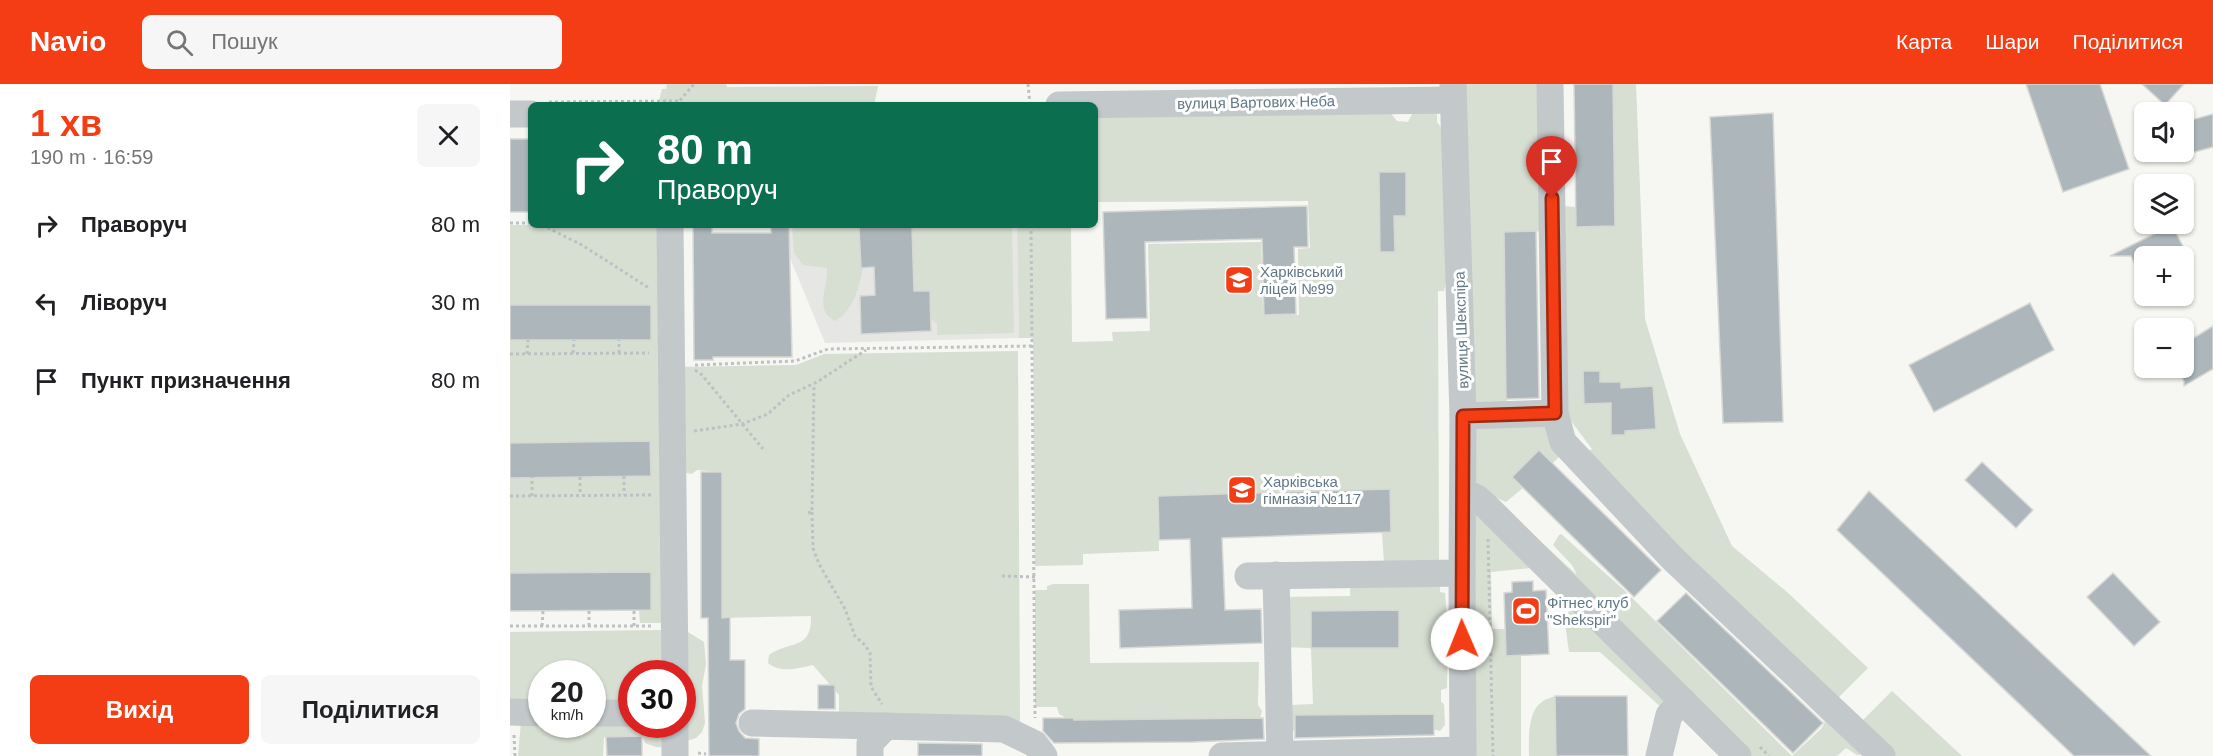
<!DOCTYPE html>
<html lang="uk">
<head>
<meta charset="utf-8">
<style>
  :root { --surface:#fff; --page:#f6f6f6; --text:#202124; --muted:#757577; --accent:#f43d14 }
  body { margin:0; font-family:Helvetica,sans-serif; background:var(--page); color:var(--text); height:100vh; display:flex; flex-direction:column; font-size:22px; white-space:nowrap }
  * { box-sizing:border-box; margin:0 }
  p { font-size:20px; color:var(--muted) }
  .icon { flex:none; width:33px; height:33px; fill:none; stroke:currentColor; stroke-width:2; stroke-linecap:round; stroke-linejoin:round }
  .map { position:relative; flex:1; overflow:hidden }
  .details { display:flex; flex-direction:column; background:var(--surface); width:510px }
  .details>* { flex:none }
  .top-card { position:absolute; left:18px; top:18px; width:570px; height:126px; border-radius:9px; box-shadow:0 2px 4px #0004; background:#0b6e4f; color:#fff; overflow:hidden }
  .tools { position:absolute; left:1624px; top:18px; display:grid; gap:12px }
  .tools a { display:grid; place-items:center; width:60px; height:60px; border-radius:9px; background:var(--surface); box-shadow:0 2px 4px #0004; font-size:30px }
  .speed { position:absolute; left:18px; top:576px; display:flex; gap:12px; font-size:30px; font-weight:700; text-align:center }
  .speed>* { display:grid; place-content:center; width:78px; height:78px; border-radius:50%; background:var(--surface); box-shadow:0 2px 4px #0004; line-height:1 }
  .speed small { font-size:15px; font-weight:400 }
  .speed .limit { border:9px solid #d22; background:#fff; color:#111 }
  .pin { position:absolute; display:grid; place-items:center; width:51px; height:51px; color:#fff; margin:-62px -26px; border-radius:50% 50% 50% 0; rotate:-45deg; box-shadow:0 0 6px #0007 }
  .pin .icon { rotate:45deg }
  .me { position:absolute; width:66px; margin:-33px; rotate:359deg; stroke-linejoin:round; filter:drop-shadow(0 0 4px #0008) }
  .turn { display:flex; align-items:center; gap:21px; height:126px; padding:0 30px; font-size:27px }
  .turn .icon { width:78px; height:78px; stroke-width:2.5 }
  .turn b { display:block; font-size:42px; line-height:51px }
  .round { display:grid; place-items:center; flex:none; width:63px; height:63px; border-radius:9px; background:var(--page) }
  .overview { display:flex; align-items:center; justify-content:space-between; height:102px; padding:0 30px }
  h1 { font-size:36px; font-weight:700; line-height:45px; color:var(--accent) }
  .primary-button { display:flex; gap:12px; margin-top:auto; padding:12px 30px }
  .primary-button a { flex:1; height:69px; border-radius:9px; background:var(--accent); color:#fff; font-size:24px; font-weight:700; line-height:69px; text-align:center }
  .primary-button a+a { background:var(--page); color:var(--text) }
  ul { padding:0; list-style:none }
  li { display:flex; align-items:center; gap:18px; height:78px; padding:0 30px }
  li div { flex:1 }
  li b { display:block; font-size:22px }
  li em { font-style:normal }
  header { display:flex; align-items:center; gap:36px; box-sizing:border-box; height:84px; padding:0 30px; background:var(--accent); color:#fff }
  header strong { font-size:28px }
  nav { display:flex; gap:33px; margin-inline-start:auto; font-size:21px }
  .search { width:420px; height:54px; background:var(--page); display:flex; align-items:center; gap:15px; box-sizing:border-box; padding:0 21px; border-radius:9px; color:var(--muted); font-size:22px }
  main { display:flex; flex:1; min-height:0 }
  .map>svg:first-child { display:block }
  .built { fill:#e6e7e5 }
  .green { fill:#d7ded2; fill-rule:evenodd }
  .building { fill:#adb7bb; stroke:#d7d7d4; stroke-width:1.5 }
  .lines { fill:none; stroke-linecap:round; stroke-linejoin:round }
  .path { stroke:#bec1c3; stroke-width:3; stroke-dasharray:3 3; stroke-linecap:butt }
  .minor { stroke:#c3c8cb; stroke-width:27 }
  .route-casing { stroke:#9f280d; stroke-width:15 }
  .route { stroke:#f43d14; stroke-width:10 }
  .labels { text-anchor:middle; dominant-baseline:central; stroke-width:6; stroke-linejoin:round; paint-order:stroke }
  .street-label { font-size:15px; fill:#627886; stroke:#fff }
  .poi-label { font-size:15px; fill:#627886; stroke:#fff; text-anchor:start }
</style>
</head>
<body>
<header>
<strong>Navio</strong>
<div class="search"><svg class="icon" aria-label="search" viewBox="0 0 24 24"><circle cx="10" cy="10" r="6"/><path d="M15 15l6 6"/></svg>Пошук</div>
<nav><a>Карта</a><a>Шари</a><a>Поділитися</a></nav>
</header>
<main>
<section class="details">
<div class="overview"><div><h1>1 хв</h1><p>190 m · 16:59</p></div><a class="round"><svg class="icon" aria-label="close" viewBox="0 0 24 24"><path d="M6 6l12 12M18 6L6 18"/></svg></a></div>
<ul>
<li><svg class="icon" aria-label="right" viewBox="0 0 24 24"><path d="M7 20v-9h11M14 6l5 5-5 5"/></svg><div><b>Праворуч</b></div><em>80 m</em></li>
<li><svg class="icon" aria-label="left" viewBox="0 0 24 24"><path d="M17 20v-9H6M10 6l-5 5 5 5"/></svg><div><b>Ліворуч</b></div><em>30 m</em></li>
<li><svg class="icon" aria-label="arrive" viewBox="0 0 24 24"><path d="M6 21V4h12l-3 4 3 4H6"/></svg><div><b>Пункт призначення</b></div><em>80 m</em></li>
</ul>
<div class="primary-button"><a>Вихід</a><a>Поділитися</a></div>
</section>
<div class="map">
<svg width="1703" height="672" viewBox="0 0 1703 672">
  <rect width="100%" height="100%" fill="#f6f6f2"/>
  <polygon class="built" points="279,141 507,141 509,254 315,259 280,174"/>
  <g class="green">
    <polygon points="157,0 216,0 217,3 368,2 364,21 178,21 157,20 149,17 152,5 156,5"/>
    <polygon points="948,0 1037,0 1040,121 1065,123 1066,143 1105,142 1103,0 1126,0 1135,235 1170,350 1222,462 1277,508 1358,584 1318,624 1068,372 1082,365 1061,337 1055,320 1052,147 994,148 997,322 956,323"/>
    <polygon points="879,27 887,37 898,38 902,30 927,27 927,38 933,46 936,197 934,207 928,207 929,477 874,478 872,448 881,448 879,405 648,413 649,467 573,470 573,481 525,482 523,254 509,254 507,141 561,141 562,258 603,257 602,248 640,247 638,160 751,158 753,231 789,231 788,165 800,164 798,117 585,118 585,30"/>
    <path d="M0,141H155C170,160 178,169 172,194L165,283L286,281L314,270L508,267L510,639L329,632V611L303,581C288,584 271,590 258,579L259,571C279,556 302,567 301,532L212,534L211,388L187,386L182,390L168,387L161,539H130L129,527L141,526L140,488L0,489Z"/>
    <path d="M282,141H357C355,170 353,222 325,237C303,227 319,201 317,184L293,181L284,169Z"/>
    <polygon points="399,141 502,141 504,249 427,251 427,240 402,217 394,191"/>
    <path d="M1036,338L1055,367L1043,379L1029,366L1002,393L1013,404L996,418C951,400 960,379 963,339Z"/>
    <polygon points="974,429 1030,483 981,488 982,545 995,545 1011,571 1011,672 961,672 963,430"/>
    <polygon points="1051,450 1113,505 1282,672 1312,644 1315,638 1239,563 1356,670 1347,671 1336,664 1327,672 1237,672 1029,456 1067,491 1062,481 1043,461 1049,451"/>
    <polygon points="930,497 930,508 935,509 938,549 937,604 931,606 931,618 934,620 935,641 930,647 915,643 784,647 773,641 781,621 803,620 801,564 772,563 772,513 840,512 840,503"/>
    <polygon points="543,500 579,500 580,579 749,578 748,621 752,627 749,638 570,642 549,630 547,623 525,623 525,506 537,506 537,502"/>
    <polygon points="1059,527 1067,527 1159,615 1153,625 1090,568 1059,568 1055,539"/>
    <path d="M147,546L178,548L194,558L196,580L192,602L195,639L192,648L186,654L173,658L154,669L151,663H146L135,659L132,652L94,653L93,672H8L11,638L32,640H82V590H32L31,615L0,616V548ZM122,590H172V640H122Z"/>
    <polygon points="1382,607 1452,672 1381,672 1348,641"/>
    <path d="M1045,612L1046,672H1019C1019,656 1017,628 1032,618C1035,615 1041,614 1045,612Z"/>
  </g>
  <g class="building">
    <polygon points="1064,0 1103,0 1105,142 1066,143"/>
    <polygon points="1516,0 1590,0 1619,85 1553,108"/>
    <polygon points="1632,0 1674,0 1655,21"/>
    <polygon points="1263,29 1273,338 1213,339 1200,33"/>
    <polygon points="1703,30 1703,63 1674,71 1674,38"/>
    <rect x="0" y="55" width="21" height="73"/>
    <polygon points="869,88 896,88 896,132 884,132 885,168 870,168"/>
    <polygon points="797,122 798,163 784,163 786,230 754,231 752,155 635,158 637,234 596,235 593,128"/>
    <polygon points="183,141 202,141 202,149 261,149 261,141 279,141 282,273 203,273 203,276 184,276"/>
    <polygon points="368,141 402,142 404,207 420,207 421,247 351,250 350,212 365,211 364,183 351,184 349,143"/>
    <polygon points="1662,141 1678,172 1635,172 1635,201 1621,172 1600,172"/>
    <polygon points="1026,147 1029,314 996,315 994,148"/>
    <polygon points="1520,219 1544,266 1424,328 1399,281"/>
    <rect x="0" y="221" width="141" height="35"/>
    <polygon points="1703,242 1703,285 1674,302 1674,297 1666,284 1674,284 1674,260"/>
    <polygon points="1073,287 1090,287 1090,298 1111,298 1111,304 1143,302 1146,345 1115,347 1115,351 1101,351 1101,319 1074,320"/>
    <polygon points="140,357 141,392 0,394 0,359"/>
    <polygon points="1029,366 1151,486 1124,513 1002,393"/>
    <polygon points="1472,378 1523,426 1506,444 1455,396"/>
    <polygon points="191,388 212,388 212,534 220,533 220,576 235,576 235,625 229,630 226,639 229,647 235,654 249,655 249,672 199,672 198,534 191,534"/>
    <polygon points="880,405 881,448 712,454 715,526 751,525 752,559 610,564 609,526 682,524 680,455 649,456 648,412"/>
    <polygon points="1359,407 1641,672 1564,672 1327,446"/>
    <polygon points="141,488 141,526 0,527 0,489"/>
    <polygon points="1603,489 1650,538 1624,562 1577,513"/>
    <polygon points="1023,497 1023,507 1036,506 1039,570 996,572 994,509 1002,508 1002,498"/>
    <polygon points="1176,509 1313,639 1283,669 1147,537"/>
    <polygon points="889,526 889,564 801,564 801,527"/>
    <rect x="308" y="601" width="17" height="24"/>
    <polygon points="1045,612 1117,612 1118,672 1046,672"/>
    <polygon points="924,630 924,651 785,654 785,631"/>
    <polygon points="533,634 563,634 564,636 753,634 754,655 683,658 544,659 533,647"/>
    <polygon points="132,652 132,672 97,672 96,653"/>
    <polygon points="408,659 472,660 472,672 408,672"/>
  </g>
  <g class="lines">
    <g class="path">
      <polyline points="518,0 520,21"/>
      <polyline points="39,18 170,17"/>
      <polyline points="166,21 184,0"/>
      <polyline points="20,128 20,138"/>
      <polyline points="0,139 21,139"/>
      <polyline points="32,141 72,161 139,204"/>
      <polyline points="521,141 525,634"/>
      <polyline points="63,269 64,256"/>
      <polyline points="109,269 109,256"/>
      <polyline points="0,270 139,269"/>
      <polyline points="17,270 18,256"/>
      <polyline points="185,281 285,277 318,265 523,262"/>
      <polyline points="185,286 192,291 253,365"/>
      <polyline points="184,347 232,340 258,330 279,311 307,298 356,266"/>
      <polyline points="114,392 114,411"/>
      <polyline points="70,393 70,411"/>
      <polyline points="0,412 143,411"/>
      <polyline points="22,412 22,393"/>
      <polyline points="302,428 303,464 309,480 335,525 345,552 355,561 360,569 361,603 372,620"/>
      <polyline points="298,429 302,428 304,300"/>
      <polyline points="978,455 983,672"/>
      <polyline points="492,492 525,493"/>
      <polyline points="79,527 79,542"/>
      <polyline points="0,542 144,542"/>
      <polyline points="32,542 33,527"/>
      <polyline points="124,542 124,527"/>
      <polyline points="4,651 5,672"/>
      <polyline points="1250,663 1259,672"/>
      <polyline points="188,669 196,670"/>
    </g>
    <g class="minor">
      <polyline points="943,0 953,332 952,489 953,672"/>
      <polyline points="1040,0 1045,329 1053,358 1163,475 1372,672"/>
      <polyline points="549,21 943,16"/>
      <polyline points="0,30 21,30"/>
      <polyline points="160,141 165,590"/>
      <polyline points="953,332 1045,329"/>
      <polyline points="953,407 967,414 977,423 1228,672"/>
      <polyline points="766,491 770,671"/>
      <polyline points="738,492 952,489"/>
      <polyline points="0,628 32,629"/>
      <polyline points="82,629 122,629"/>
      <polyline points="242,639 494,645 525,660 534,672"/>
      <polyline points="165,640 165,672"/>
      <polyline points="360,672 360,659 376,642"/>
      <polyline points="712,672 953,666"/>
      <polyline points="1149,672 1159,631 1173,617"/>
    </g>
  </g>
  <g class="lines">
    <g class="route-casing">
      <polyline id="route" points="952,555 953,332 1045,329 1042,114"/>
    </g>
    <use href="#route" class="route"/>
  </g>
  <defs>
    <g id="school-square" transform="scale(1.5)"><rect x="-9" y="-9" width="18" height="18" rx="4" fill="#f43d14" stroke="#fff"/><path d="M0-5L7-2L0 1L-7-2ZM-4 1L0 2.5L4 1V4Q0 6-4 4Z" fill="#fff"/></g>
    <g id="stadium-square" transform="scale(1.5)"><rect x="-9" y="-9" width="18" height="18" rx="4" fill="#f43d14" stroke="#fff"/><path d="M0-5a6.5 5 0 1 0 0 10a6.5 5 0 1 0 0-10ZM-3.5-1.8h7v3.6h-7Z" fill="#fff"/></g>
  </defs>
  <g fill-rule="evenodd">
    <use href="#school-square" x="729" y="196"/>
    <use href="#school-square" x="732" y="406"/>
    <use href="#stadium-square" x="1016" y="527"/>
  </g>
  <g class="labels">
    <g class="street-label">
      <text transform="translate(746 18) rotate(-1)">вулиця Вартових Неба</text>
      <text transform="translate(951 246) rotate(-92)">вулиця Шекспіра</text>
    </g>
    <g class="poi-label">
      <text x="750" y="187">Харківський<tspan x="750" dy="17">ліцей №99</tspan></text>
      <text x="753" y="397">Харківська<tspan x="753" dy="17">гімназія №117</tspan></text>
      <text x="1037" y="518">Фітнес клуб<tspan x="1037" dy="17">"Shekspir"</tspan></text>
    </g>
  </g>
</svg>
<div class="tools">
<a><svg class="icon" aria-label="sound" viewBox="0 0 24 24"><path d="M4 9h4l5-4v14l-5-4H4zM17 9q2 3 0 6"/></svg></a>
<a><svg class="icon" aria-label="layers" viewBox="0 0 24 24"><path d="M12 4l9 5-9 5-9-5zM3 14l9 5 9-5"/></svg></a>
<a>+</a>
<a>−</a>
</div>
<div class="speed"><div>20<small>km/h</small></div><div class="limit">30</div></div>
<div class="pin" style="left:1042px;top:114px;background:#d93025"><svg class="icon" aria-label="arrive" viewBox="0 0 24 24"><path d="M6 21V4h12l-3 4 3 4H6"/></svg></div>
<svg class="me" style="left:952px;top:555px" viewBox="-20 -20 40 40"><circle r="19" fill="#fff"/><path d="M0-13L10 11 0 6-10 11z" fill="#f43d14"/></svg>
<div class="top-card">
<div class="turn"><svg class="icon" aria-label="right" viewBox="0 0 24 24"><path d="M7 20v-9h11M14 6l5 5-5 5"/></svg><div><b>80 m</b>Праворуч</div></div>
</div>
</div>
</main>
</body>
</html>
